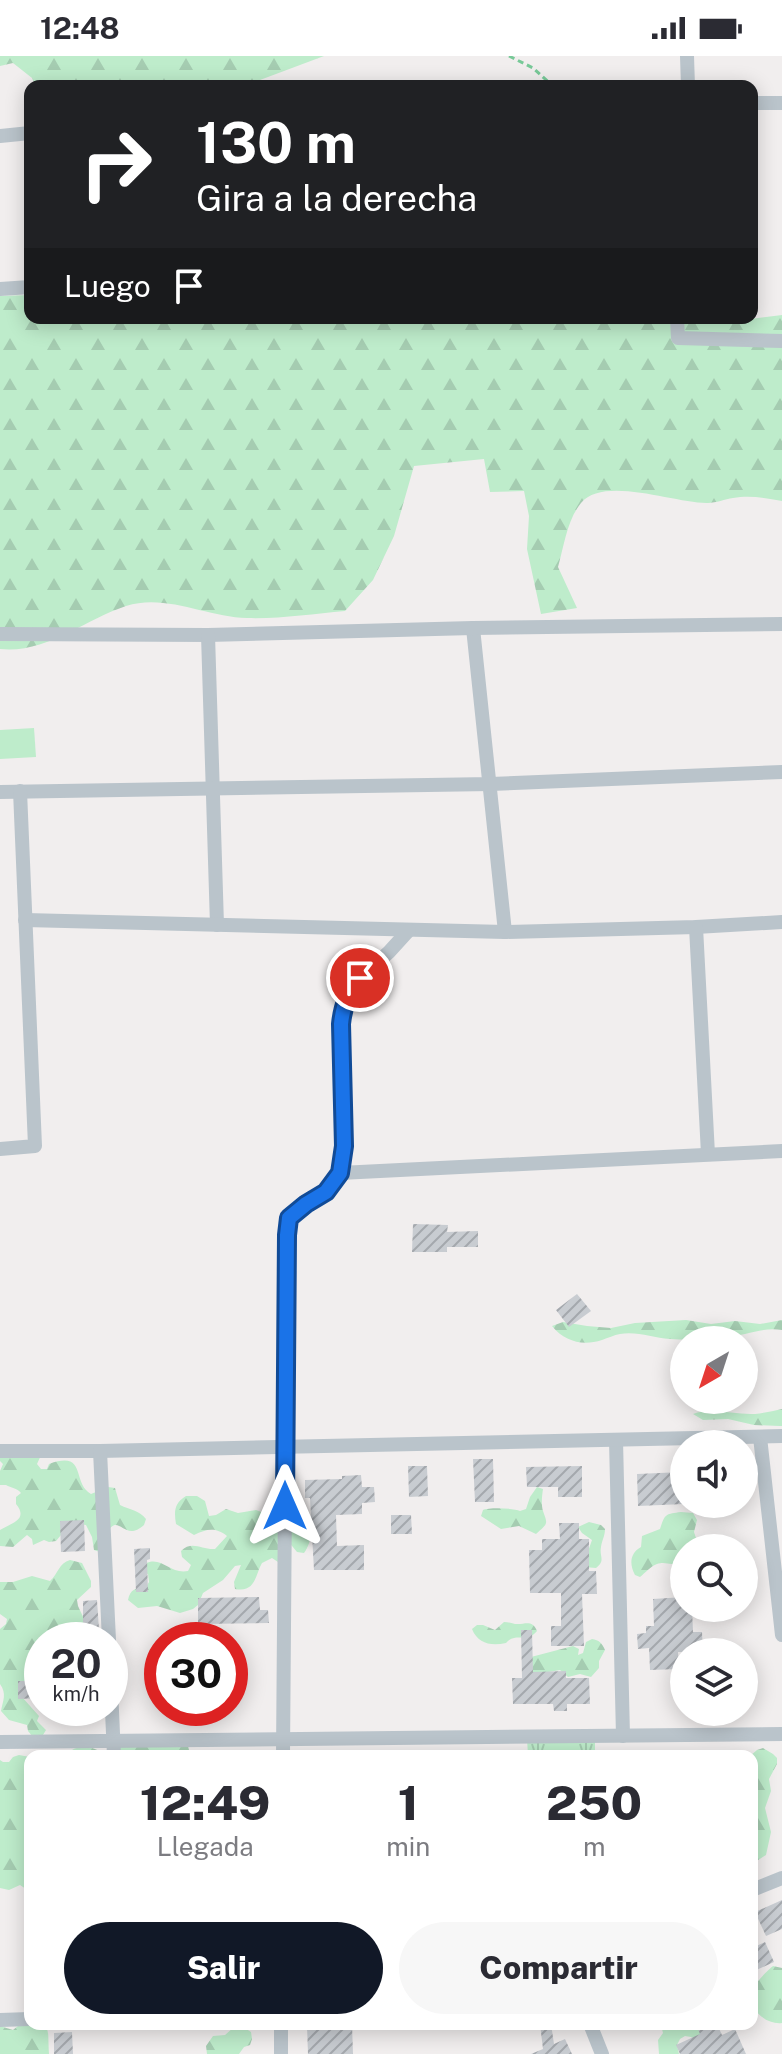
<!DOCTYPE html>
<html lang="es">
<head>
<meta charset="utf-8">
<style>
  :root { --surface:#fff; --page:#f7f7f7; --text:#2b2b33; --muted:#7c7c81; --accent:#111827 }
  body { margin:0; font-family:"Public Sans",sans-serif; background:var(--page); color:var(--text); height:100vh; display:flex; flex-direction:column; font-size:30px; white-space:nowrap }
  * { box-sizing:border-box; margin:0 }
  p { font-size:26px; color:var(--muted) }
  .icon { flex:none; width:44px; height:44px; fill:none; stroke:currentColor; stroke-width:2; stroke-linecap:round; stroke-linejoin:round }
  .map { position:relative; flex:1; overflow:hidden }
  .drawer { position:absolute; left:24px; top:1694px; width:734px; height:280px; display:flex; flex-direction:column; background:var(--surface); border-radius:16px; box-shadow:0 4px 20px #0003 }
  .drawer>* { flex:none }
  .guide { position:absolute; left:24px; top:24px; width:734px; height:244px; border-radius:16px; box-shadow:0 4px 20px #0003; background:#202124; color:#fff; overflow:hidden }
  .needle { width:52px; rotate:219deg }
  .buttons { position:absolute; left:670px; top:1270px; display:grid; gap:16px }
  .buttons a { display:grid; place-items:center; width:88px; height:88px; border-radius:50%; background:var(--surface); box-shadow:0 4px 20px #0003; font-size:40px }
  .speed { position:absolute; left:24px; top:1566px; display:flex; gap:16px; font-size:40px; font-weight:700; text-align:center }
  .speed>* { display:grid; place-content:center; width:104px; height:104px; border-radius:50%; background:var(--surface); box-shadow:0 4px 20px #0003; line-height:1 }
  .speed small { font-size:20px; font-weight:400 }
  .speed .limit { border:12px solid #d22; background:#fff; color:#111 }
  .pin { position:absolute; display:grid; place-items:center; width:68px; height:68px; color:#fff; margin:-34px; border:4px solid #fff; border-radius:50%; box-shadow:0 2px 8px #0007 }
  .me { position:absolute; width:88px; margin:-44px; rotate:0deg; stroke-linejoin:round; filter:drop-shadow(0 0 6px #0008) }
  .turn { display:flex; align-items:center; gap:28px; height:168px; padding:0 40px; font-size:36px }
  .turn .icon { width:104px; height:104px; stroke-width:2.5 }
  .turn b { display:block; font-size:56px; line-height:68px }
  .then { display:flex; align-items:center; height:76px; padding:0 40px; background:#0003; gap:16px; font-size:30px }
  .eta { display:flex; justify-content:space-evenly; align-items:center; height:136px; text-align:center }
  .eta b { font-size:48px; font-weight:800; line-height:56px }
  .cta { display:flex; gap:16px; margin-top:auto; padding:16px 40px }
  .cta a { flex:1; height:92px; border-radius:48px; background:var(--accent); color:#fff; font-size:32px; font-weight:800; line-height:92px; text-align:center }
  .cta a+a { background:var(--page); color:var(--text) }
  .status { display:flex; justify-content:space-between; align-items:center; height:56px; padding:0 40px; background:var(--surface); direction:ltr }
  .status svg { height:22px; fill:currentColor }
  .map>svg:first-child { display:block }
  .grass { fill:url(#grass-tufts) }
  .forest { fill:url(#forest-firs) }
  .garden { fill:#beeccb }
  .building { fill:url(#building-hatch) }
  .lines { fill:none; stroke-linecap:round; stroke-linejoin:round }
  .path { stroke:#78c998; stroke-width:3; stroke-dasharray:6 4; stroke-linecap:butt }
  .minor { stroke:#bac4cb; stroke-width:14 }
  .route-casing { stroke:#114b97; stroke-width:20 }
  .route { stroke:#1a73e8; stroke-width:14 }
</style>
</head>
<body>
<div class="status"><b>12:48</b><svg viewBox="0 0 49 12"><path d="M0 12V9h3v3zM5 12V6h3v6zM10 12V3h3v9zM15 12V0h3v12zM26 1h20v11H26zM47 4h2v5h-2z"/></svg></div>
<div class="map">
<svg width="782" height="1998" viewBox="0 0 782 1998">
  <defs>
    <pattern id="grass-tufts" width="24" height="20" patternUnits="userSpaceOnUse" patternTransform="scale(2)"><rect width="24" height="20" fill="#beeccb"/><path d="M3 7l-1-3M5 7V3M7 7l1-3M15 17l-1-3M17 17v-4M19 17l1-3" fill="none" stroke="#a5ccb1"/></pattern>
    <pattern id="forest-firs" width="22" height="20" patternUnits="userSpaceOnUse" patternTransform="scale(2)"><rect width="22" height="20" fill="#beeccb"/><path d="M5 1l3.5 6h-7zM16 11l3.5 6h-7z" fill="#a5ccb1"/></pattern>
    <pattern id="building-hatch" width="6" height="6" patternUnits="userSpaceOnUse" patternTransform="scale(2)"><rect width="6" height="6" fill="#c8ccd1"/><path d="M-1 1l2-2M0 6l6-6M5 7l2-2" fill="none" stroke="#a4a8ad"/></pattern>
  </defs>
  <rect width="100%" height="100%" fill="#f1eeee"/>
  <polygon class="grass" points="527,1682 595,1682 595,1700 528,1700"/>
  <g class="forest">
    <polygon points="0,0 324,0 244,30 36,30 32,22 13,7 0,10"/>
    <path d="M30,239V262H734V265L782,259V445C765,442 750,439 733,442C725,443 716,447 708,447C677,448 604,419 581,447C567,464 564,490 558,511L577,552L541,558L527,493L529,460L524,435L490,436L484,403L414,410L394,480L373,524L345,555C313,558 279,563 247,562C207,561 165,537 126,550C84,564 46,598 0,593V240Z"/>
    <path d="M686,1264L711,1268L735,1265L760,1268L782,1264V1274C768,1272 758,1275 745,1278C721,1283 694,1285 670,1283C653,1282 637,1275 620,1278C614,1279 608,1282 602,1284C583,1290 565,1286 552,1270L563,1266L587,1270L611,1272L635,1267Z"/>
    <path d="M782,1353V1370H780L754,1369L728,1363L703,1364L693,1358C712,1351 734,1359 755,1358C764,1357 773,1355 782,1353Z"/>
    <path d="M0,1395L42,1397L37,1408L41,1413H47L49,1408C88,1394 71,1427 91,1438L108,1431L115,1432L120,1449C130,1454 139,1454 146,1463L144,1469C120,1491 117,1441 100,1496L94,1494L92,1481L86,1469L71,1467L56,1485L49,1486L44,1484L33,1489L32,1483L27,1479L13,1491L0,1490V1474C11,1467 29,1464 16,1448V1441L21,1437C17,1432 11,1432 6,1429H0V1415L3,1408L0,1405Z"/>
    <path d="M537,1431L543,1433C542,1440 541,1448 543,1455C548,1469 548,1467 536,1478L519,1470L501,1473L481,1460L483,1454C489,1451 514,1452 520,1455L526,1453L530,1441Z"/>
    <path d="M186,1440H197L205,1445L209,1460L216,1459L226,1453L238,1457L256,1454L280,1463L298,1462L309,1467C313,1476 310,1489 304,1497L297,1496L288,1485L278,1506L272,1502L262,1507C255,1519 256,1537 235,1533L234,1526L241,1509L235,1510L223,1524L203,1537L198,1549L193,1553L180,1557L157,1550L138,1552L128,1544C130,1533 136,1532 146,1531L149,1526L148,1518L141,1517L140,1511C160,1495 168,1519 188,1515L191,1509L182,1501L181,1495C192,1484 202,1494 215,1493L227,1480C215,1471 207,1473 194,1479L176,1468C174,1456 174,1447 186,1440Z"/>
    <path d="M681,1456L693,1457L697,1464L694,1476L696,1482L714,1486L718,1492H684V1503C670,1513 668,1504 657,1508C651,1510 645,1517 640,1521L635,1519C629,1508 630,1497 641,1491L642,1480L660,1473C665,1458 665,1458 681,1456Z"/>
    <path d="M589,1466L601,1469L605,1473C605,1480 602,1484 601,1491C599,1501 606,1504 596,1512L572,1510L586,1501L592,1484L582,1477L578,1471Z"/>
    <path d="M70,1504L82,1507L91,1525V1531L77,1544L78,1550L84,1563L83,1569C74,1574 62,1573 60,1584H42V1596L40,1598V1616C26,1621 22,1626 22,1641L39,1660L37,1665L46,1674L43,1679L32,1680L28,1675L27,1669L9,1664L1,1655C3,1644 7,1638 0,1628V1573L6,1568L7,1563L0,1558V1526H13L32,1520L50,1525C58,1518 59,1507 70,1504Z"/>
    <path d="M504,1566C508,1566 511,1567 515,1568C525,1569 532,1563 537,1575C528,1587 515,1576 506,1587C491,1590 478,1588 472,1573L477,1569H483L495,1574Z"/>
    <path d="M592,1583C599,1584 602,1587 605,1594L599,1605V1612L591,1621L580,1618L568,1621L560,1614L532,1619L531,1601L573,1590L579,1593L578,1599L583,1597L586,1586Z"/>
    <path d="M124,1682L187,1686L190,1698L189,1700H64C79,1686 91,1690 107,1699Z"/>
    <polygon points="763,1692 773,1698 777,1702 777,1708 769,1723 771,1735 765,1752 771,1776 766,1799 752,1808 752,1700 750,1700 757,1694"/>
    <polygon points="19,1699 30,1701 30,1838 29,1835 20,1829 9,1834 0,1832 0,1704 3,1706 9,1706 13,1701"/>
    <path d="M773,1910L782,1912V1967C766,1969 747,1953 752,1934C753,1929 769,1913 773,1910Z"/>
    <path d="M23,1966C53,1974 47,1965 49,1998H0V1970L13,1974Z"/>
    <polygon points="659,1968 709,1968 696,1985 691,1981 685,1980 680,1983 677,1989 679,1998 659,1998 658,1984 663,1977 661,1969"/>
    <polygon points="240,1969 251,1976 252,1983 250,1989 244,1991 239,1998 207,1998 206,1990 213,1980 225,1979 234,1971"/>
  </g>
  <polygon class="garden" points="34,672 36,701 0,703 0,674"/>
  <g class="building">
    <polygon points="413,1168 448,1169 447,1176 478,1175 478,1191 447,1191 447,1196 412,1196"/>
    <polygon points="577,1238 591,1255 569,1271 556,1254"/>
    <polygon points="473,1403 493,1403 494,1446 475,1446"/>
    <polygon points="408,1410 427,1410 428,1440 409,1441"/>
    <polygon points="582,1410 582,1441 558,1441 558,1431 527,1431 526,1411"/>
    <polygon points="682,1416 684,1448 638,1450 637,1418"/>
    <polygon points="361,1419 362,1431 374,1431 375,1446 362,1447 362,1458 336,1459 337,1490 364,1489 364,1514 314,1514 310,1442 305,1442 305,1424 342,1423 342,1420"/>
    <polygon points="391,1459 411,1459 412,1478 391,1478"/>
    <polygon points="84,1464 85,1495 61,1496 60,1465"/>
    <polygon points="559,1467 579,1467 579,1483 589,1483 589,1515 596,1515 597,1538 582,1538 584,1590 551,1590 551,1570 561,1570 561,1537 530,1537 529,1494 542,1494 542,1483 560,1483"/>
    <polygon points="150,1492 150,1503 147,1504 148,1536 136,1536 134,1493"/>
    <polygon points="259,1541 260,1554 268,1554 269,1567 198,1568 198,1542"/>
    <polygon points="684,1541 684,1552 692,1552 693,1576 702,1576 703,1596 678,1596 679,1613 650,1614 649,1592 638,1593 637,1578 646,1577 646,1570 654,1570 653,1543"/>
    <polygon points="97,1544 99,1574 83,1575 83,1545"/>
    <polygon points="521,1574 532,1574 533,1616 566,1615 566,1622 589,1622 590,1648 567,1648 567,1655 554,1655 553,1648 513,1648 512,1622 522,1622"/>
    <polygon points="18,1625 41,1625 41,1642 18,1643"/>
    <polygon points="782,1844 782,1873 766,1880 755,1856"/>
    <polygon points="765,1886 774,1906 752,1916 752,1892"/>
    <polygon points="352,1968 353,1998 308,1998 307,1969"/>
    <polygon points="540,1968 551,1968 554,1988 565,1983 572,1998 531,1998 543,1993"/>
    <polygon points="696,1968 717,1968 722,1979 735,1973 746,1998 680,1998 676,1989 700,1978"/>
    <polygon points="72,1976 73,1998 54,1998 54,1977"/>
  </g>
  <g class="lines">
    <polyline class="path" points="509,0 533,12 553,30"/>
    <g class="minor">
      <polyline points="687,0 688,30"/>
      <polyline points="752,47 782,47"/>
      <polyline points="0,80 30,77"/>
      <polyline points="0,233 30,231"/>
      <polyline points="677,262 678,282 782,285"/>
      <polyline points="473,572 505,876"/>
      <polyline points="0,578 208,579 473,572 782,568"/>
      <polyline points="208,579 217,869"/>
      <polyline points="0,736 491,728 782,716"/>
      <polyline points="25,864 505,876 696,871 782,866"/>
      <polyline points="696,871 708,1098"/>
      <polyline points="0,1093 35,1090 20,735"/>
      <polyline points="340,1117 782,1095"/>
      <polyline points="760,1381 782,1579"/>
      <polyline points="616,1384 623,1680"/>
      <polyline points="0,1395 100,1395 782,1380"/>
      <polyline points="100,1395 109,1584"/>
      <polyline points="110,1610 114,1700"/>
      <polyline points="0,1686 782,1678"/>
      <polyline points="283,1700 287,1179 289,1162 306,1148 326,1136 340,1117 344,1090 341,968 343,951 349,935 360,922 389,896 409,874"/>
      <polyline points="752,1834 782,1822"/>
      <polyline points="0,1964 30,1963"/>
      <polyline points="590,1968 602,1998"/>
      <polyline points="281,1998 281,1968"/>
    </g>
  </g>
  <g class="lines">
    <g class="route-casing">
      <path id="route" d="M285,1450L287,1179L289,1162L306,1148L326,1136L340,1117L344,1090L341,968C343,949 348,937 360,922"/>
    </g>
    <use href="#route" class="route"/>
  </g>
</svg>
<div class="buttons">
<a><svg class="needle" viewBox="-14 -14 28 28"><path d="M0-13l5 13h-10z" fill="#e53935"/><path d="M0 13l5-13h-10z" fill="#7c7c81"/></svg></a>
<a><svg class="icon" aria-label="sound" viewBox="0 0 24 24"><path d="M4 9h4l5-4v14l-5-4H4zM17 9q2 3 0 6"/></svg></a>
<a><svg class="icon" aria-label="search" viewBox="0 0 24 24"><circle cx="10" cy="10" r="6"/><path d="M15 15l6 6"/></svg></a>
<a><svg class="icon" aria-label="layers" viewBox="0 0 24 24"><path d="M12 4l9 5-9 5-9-5zM3 14l9 5 9-5"/></svg></a>
</div>
<div class="speed"><div>20<small>km/h</small></div><div class="limit">30</div></div>
<div class="pin" style="left:360px;top:922px;background:#d93025"><svg class="icon" aria-label="arrive" viewBox="0 0 24 24"><path d="M6 21V4h12l-3 4 3 4H6"/></svg></div>
<svg class="me" style="left:285px;top:1450px" viewBox="-20 -20 40 40"><path d="M0-17L14 15 0 8-14 15z" fill="#1a73e8" stroke="#fff" stroke-width="4"/></svg>
<div class="guide">
<div class="turn"><svg class="icon" aria-label="right" viewBox="0 0 24 24"><path d="M7 20v-9h11M14 6l5 5-5 5"/></svg><div><b>130 m</b>Gira a la derecha</div></div>
<div class="then">Luego<svg class="icon" aria-label="arrive" viewBox="0 0 24 24"><path d="M6 21V4h12l-3 4 3 4H6"/></svg></div>
</div>
<section class="drawer">
<div class="eta">
<div><b>12:49</b><p>Llegada</p></div>
<div><b>1</b><p>min</p></div>
<div><b>250</b><p>m</p></div>
</div>
<div class="cta"><a>Salir</a><a>Compartir</a></div>
</section>
</div>
</body>
</html>
